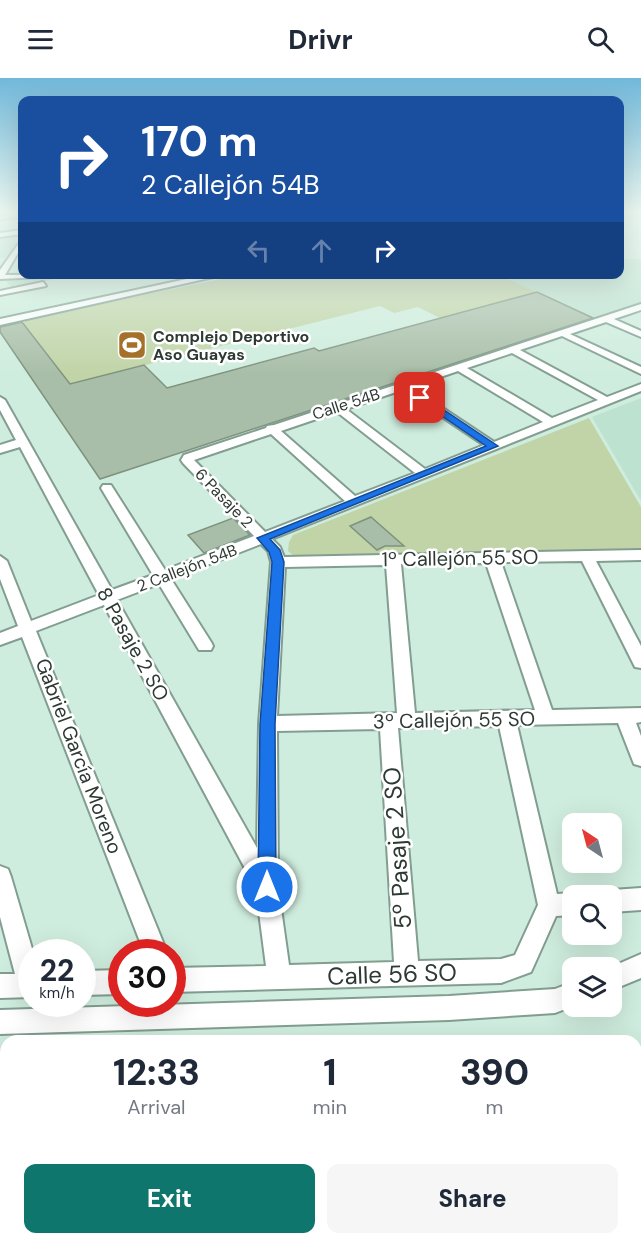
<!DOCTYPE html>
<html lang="en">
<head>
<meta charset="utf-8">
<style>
  :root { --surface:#fff; --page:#f6f6f7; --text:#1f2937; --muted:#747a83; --accent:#0f766e }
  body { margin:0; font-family:"DM Sans",sans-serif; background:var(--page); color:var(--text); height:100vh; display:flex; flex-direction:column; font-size:22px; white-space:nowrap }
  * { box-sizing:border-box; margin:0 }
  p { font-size:20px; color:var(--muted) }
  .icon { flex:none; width:33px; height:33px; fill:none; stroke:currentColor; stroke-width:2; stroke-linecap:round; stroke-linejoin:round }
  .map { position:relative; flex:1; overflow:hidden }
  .panel { position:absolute; left:0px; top:957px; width:642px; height:210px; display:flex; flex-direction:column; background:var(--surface); border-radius:18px 18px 0 0; box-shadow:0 6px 24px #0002 }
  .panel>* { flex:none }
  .guide { position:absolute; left:18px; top:18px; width:606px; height:183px; border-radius:12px; box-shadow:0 6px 24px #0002; background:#1a4fa0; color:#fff; overflow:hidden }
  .needle { width:39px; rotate:324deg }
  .fabs { position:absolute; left:562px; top:735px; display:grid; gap:12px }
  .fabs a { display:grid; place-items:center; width:60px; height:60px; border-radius:12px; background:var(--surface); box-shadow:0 6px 24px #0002; font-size:30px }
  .speed { position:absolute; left:18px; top:861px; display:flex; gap:12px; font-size:30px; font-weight:700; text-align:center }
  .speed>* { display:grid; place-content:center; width:78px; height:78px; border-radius:50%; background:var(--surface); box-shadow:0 6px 24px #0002; line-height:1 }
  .speed small { font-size:15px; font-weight:400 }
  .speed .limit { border:9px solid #d22; background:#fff; color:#111 }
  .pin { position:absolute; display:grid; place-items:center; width:51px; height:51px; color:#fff; margin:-26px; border-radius:12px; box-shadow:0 3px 9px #0006 }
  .me { position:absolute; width:66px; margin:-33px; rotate:0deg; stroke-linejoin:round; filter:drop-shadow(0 0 4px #0008) }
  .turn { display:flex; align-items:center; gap:21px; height:126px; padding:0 24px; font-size:27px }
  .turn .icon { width:78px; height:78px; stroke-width:2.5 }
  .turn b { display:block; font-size:42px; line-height:51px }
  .lanes { display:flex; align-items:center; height:57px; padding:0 24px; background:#0003; justify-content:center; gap:30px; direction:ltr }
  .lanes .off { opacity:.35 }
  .eta { display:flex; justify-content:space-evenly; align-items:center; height:102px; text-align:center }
  .eta b { font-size:36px; font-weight:800; line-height:42px }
  .cta { display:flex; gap:12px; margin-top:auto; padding:12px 24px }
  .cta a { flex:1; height:69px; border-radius:12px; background:var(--accent); color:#fff; font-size:24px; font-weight:800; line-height:69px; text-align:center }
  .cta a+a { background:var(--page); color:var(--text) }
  header { display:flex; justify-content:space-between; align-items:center; height:78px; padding:0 24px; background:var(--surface); font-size:27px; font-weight:800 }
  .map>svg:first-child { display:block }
  .built { fill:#bde2cf }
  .green { fill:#c1d4a7 }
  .building { fill:#a9bea8; stroke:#7e927e; stroke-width:1.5 }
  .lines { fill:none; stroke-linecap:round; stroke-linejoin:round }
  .street-casing { stroke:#829e90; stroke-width:4 }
  .secondary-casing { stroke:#829e90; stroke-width:3 }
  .street { fill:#fff; fill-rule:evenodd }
  .secondary { fill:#c6e6e1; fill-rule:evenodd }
  .route { fill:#1a73e8; stroke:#114b97; stroke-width:1.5 }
  .labels { text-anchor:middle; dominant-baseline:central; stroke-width:5; stroke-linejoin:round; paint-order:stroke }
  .far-poi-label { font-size:16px; font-weight:bold; fill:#2d3933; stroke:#fff; text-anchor:start }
  .far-street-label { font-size:16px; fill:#2d3933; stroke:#fff }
  .street-label { font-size:20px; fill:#2d3933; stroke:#fff }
  .near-street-label { font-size:24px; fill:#2d3933; stroke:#fff }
</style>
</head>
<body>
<header><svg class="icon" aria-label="menu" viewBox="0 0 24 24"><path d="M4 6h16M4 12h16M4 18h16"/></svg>Drivr<svg class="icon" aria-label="search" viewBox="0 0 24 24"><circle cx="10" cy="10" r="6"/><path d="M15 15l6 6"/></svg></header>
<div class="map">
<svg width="641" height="1167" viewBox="0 0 641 1167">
  <rect width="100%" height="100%" fill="#cfedde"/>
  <g class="built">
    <polygon points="21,156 8,180 0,180 0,159"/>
    <polygon points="620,181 641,181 641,225 594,240 499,197 616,197 620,196"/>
    <polygon points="70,198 11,210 5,201"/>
    <polygon points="641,320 641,423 592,339"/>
  </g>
  <g class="green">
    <polygon points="240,197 499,197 537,214 440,240 418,229 394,235 380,228 70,306 23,246 27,241"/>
    <polygon points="589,340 641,429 641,472 302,477 293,477 288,473 289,464 293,457"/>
  </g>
  <g class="building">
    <polygon points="537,214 593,240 100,401 0,254 0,249 22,244 70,306 144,287 167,310 314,270 319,273"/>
    <polygon points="371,439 404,468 385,468 377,472 350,448"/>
    <polygon points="233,440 250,457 204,475 188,457"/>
  </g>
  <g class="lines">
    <g class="street-casing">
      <g id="street">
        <polygon points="22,152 22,156 0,159 0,155"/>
        <polygon points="22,161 22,168 5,197 104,196 0,201 0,192"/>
        <polygon points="210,196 227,196 0,247 0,241"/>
        <polygon points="43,204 46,208 0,217 0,213"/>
        <path d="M641,226V232L614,241L641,253V259L606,244L570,256L641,289V296L562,258L520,272L607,319L641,306V313L272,461L280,469L284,479L641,472V482L596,483L641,568V590L635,589L582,483L501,484L552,632L641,630V644L636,645L641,658V688L634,686L618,645L517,647L557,816L573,815L579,818H573V837L556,838L531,894L501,905L172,914V890L266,888L256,811L104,527L36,553L167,874H144L22,559L0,567V555L18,548L0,501V478L7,483L31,543L99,517L20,369L0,375V367L16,362L0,332V319L5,322L112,512L153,497L101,410L103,407H111L165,492L254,458L183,385L181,382L184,377L266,350L267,348L274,347ZM512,275L598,322L552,340L467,290ZM458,293L543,344L494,364L411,309ZM402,312L484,367L425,391L346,331ZM337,334L415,395L355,418L281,353ZM271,356L345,423L265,454L194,382ZM261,466L268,473L271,484L259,646L257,770L117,522L159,506L199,572H211L213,568L211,564L171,501ZM486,485L535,632L415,635L401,486ZM386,487L397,635L277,638L285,489ZM499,648L538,827L515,877L501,881L418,883L398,650ZM380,651L394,884L289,887L278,809L277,653Z"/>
        <polygon points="0,788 8,791 11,799 33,874 32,919 0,920 0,896 15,896 0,839"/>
        <polygon points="641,810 641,832 612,834 612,818 603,818 612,812"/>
        <polygon points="641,876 641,900 612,912 612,890 609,890"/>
        <polygon points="122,892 122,916 82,917 82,893"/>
        <polygon points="573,904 573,928 555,935 449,942 0,956 0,932 449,918 555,911"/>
      </g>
    </g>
    <g class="secondary-casing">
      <polygon id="secondary" points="22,133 22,139 0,142 0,136"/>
    </g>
    <use href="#street" class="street"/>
    <use href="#secondary" class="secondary"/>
  </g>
  <linearGradient id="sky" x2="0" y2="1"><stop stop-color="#71b8da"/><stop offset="0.45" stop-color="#e9f7f0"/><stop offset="1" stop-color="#e9f7f0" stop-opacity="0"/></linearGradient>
  <rect width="641" height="296" fill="url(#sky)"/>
  <polygon class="route" points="417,318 423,318 498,368 270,461 280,472 284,484 275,646 276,809 274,816 267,818 261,816 258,809 260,646 272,484 269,474 257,460 486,368 417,321"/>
  <defs>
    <g id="stadium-square" transform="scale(1.5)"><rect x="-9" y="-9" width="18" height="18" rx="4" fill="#a5712a" stroke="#fff"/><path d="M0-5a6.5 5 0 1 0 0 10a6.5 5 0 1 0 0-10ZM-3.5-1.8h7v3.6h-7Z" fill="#fff"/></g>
  </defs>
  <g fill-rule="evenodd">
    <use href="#stadium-square" x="132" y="267"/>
  </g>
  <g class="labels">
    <g class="far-poi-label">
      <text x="153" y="258">Complejo Deportivo<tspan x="153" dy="18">Aso Guayas</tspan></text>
    </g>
    <g class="far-street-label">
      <text transform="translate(346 326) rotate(-18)">Calle 54B</text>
      <text transform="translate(224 420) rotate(46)">6 Pasaje 2</text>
      <text transform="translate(187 490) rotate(-21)">2 Callejón 54B</text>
    </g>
    <g class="street-label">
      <text transform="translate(460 480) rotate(-1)">1º Callejón 55 SO</text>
      <text transform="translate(133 566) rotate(61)">8 Pasaje 2 SO</text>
      <text transform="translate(454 642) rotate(-1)">3º Callejón 55 SO</text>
      <text transform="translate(79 678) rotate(69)">Gabriel García Moreno</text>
    </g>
    <g class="near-street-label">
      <text transform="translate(397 770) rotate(-94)">5º Pasaje 2 SO</text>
      <text transform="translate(392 896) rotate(-2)">Calle 56 SO</text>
    </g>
  </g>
</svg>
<div class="fabs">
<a><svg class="needle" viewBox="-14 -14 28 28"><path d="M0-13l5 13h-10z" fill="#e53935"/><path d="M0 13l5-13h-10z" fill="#747a83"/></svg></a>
<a><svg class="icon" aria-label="search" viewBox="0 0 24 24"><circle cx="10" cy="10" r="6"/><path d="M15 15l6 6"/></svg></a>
<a><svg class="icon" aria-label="layers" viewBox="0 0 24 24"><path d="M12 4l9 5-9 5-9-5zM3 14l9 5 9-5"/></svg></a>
</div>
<div class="speed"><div>22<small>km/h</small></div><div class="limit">30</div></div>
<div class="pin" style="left:420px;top:320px;background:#d93025"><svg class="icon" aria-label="arrive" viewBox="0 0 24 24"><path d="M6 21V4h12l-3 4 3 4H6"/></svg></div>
<svg class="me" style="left:267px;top:809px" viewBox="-20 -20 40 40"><circle r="17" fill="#1a73e8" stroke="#fff" stroke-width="3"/><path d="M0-11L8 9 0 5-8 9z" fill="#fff"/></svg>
<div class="guide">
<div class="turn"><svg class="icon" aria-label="right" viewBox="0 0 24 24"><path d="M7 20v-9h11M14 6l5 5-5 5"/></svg><div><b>170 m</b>2 Callejón 54B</div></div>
<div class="lanes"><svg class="icon off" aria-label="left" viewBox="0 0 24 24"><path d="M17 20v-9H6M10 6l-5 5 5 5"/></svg><svg class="icon off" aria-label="ahead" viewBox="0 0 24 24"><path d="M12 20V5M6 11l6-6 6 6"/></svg><svg class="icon" aria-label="right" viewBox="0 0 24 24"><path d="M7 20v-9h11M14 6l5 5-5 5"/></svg></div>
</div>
<section class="panel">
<div class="eta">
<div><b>12:33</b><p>Arrival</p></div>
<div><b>1</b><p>min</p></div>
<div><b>390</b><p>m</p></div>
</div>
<div class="cta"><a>Exit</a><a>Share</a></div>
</section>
</div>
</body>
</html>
